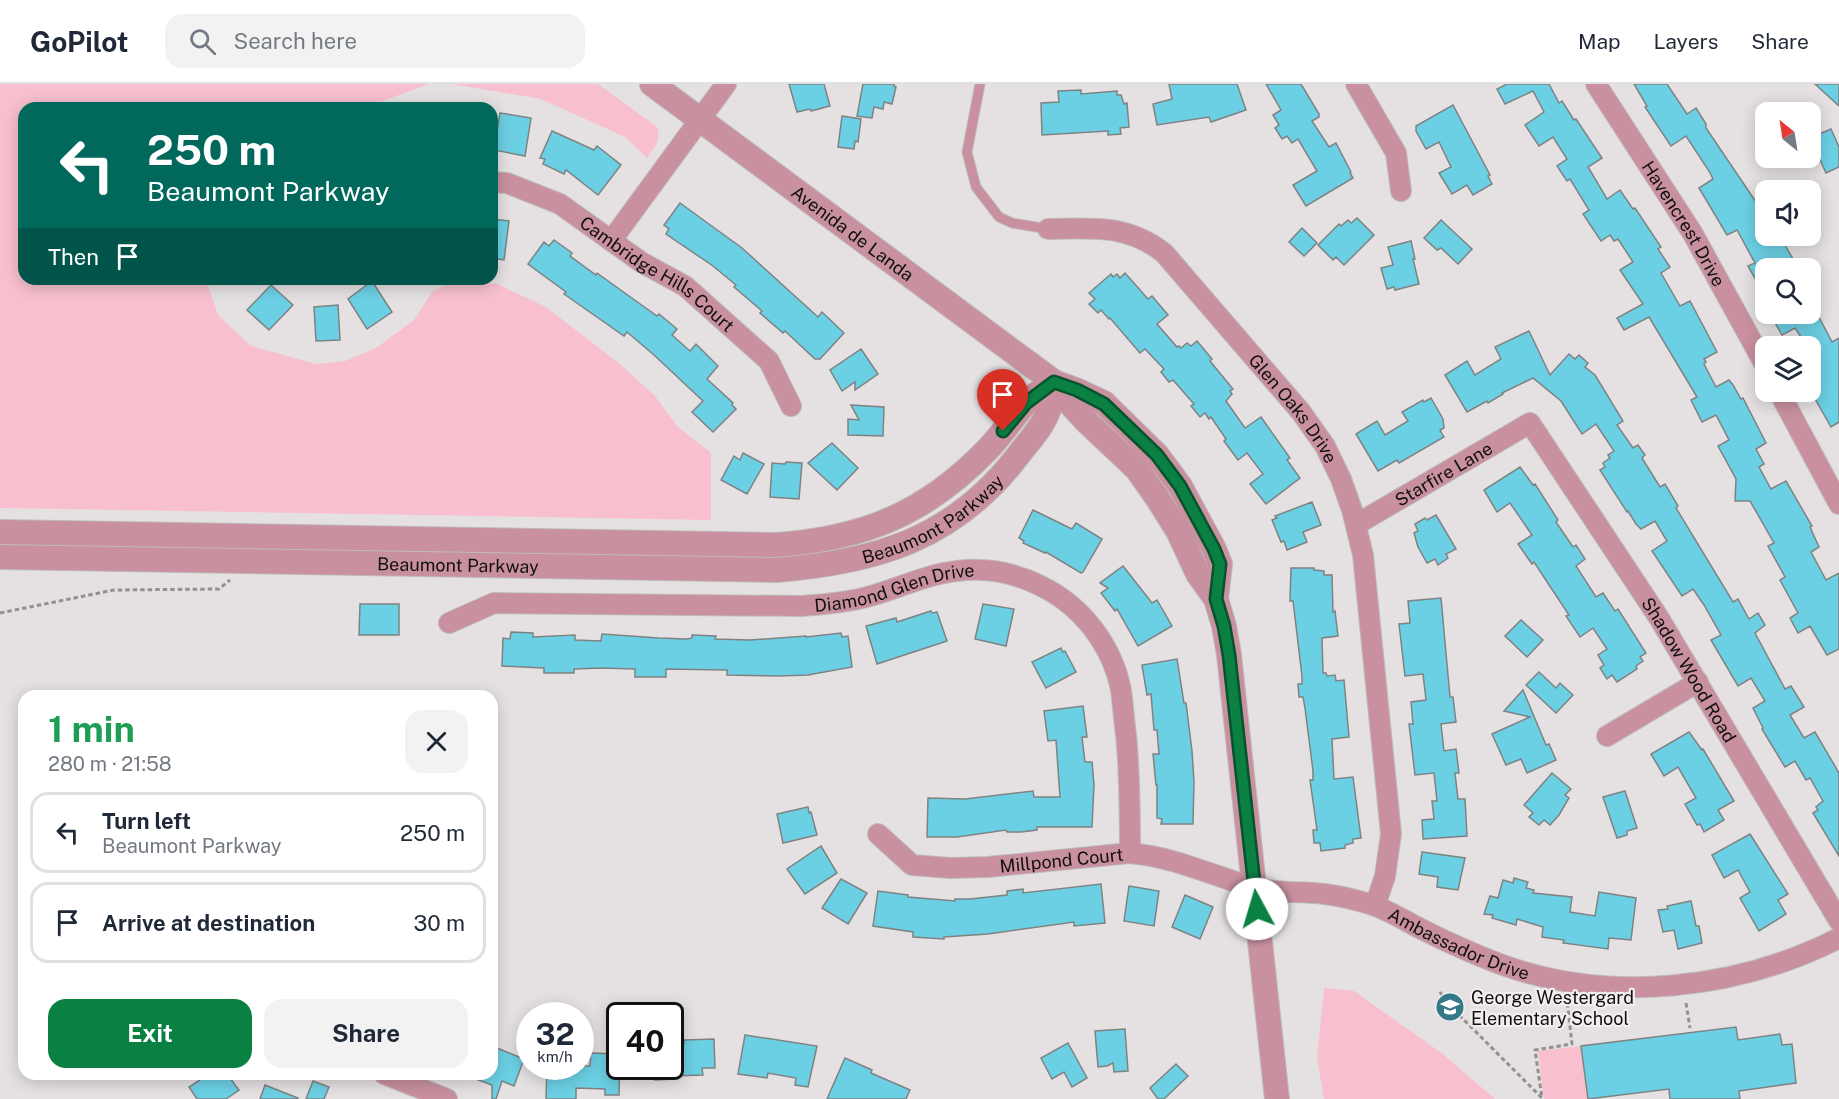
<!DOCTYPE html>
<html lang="en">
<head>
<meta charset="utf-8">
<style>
  :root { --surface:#fff; --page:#f2f2f3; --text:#1f2937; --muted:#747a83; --line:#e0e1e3; --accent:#0b8043 }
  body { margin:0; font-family:"Public Sans",sans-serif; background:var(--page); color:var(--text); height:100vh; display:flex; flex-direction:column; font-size:22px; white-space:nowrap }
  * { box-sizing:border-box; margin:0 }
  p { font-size:20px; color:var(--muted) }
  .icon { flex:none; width:33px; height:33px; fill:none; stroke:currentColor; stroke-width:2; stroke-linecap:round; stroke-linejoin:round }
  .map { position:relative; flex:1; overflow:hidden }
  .drawer { position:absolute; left:18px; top:606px; width:480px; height:390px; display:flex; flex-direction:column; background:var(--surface); border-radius:18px; box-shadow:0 3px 15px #0003 }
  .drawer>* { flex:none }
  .hud { position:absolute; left:18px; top:18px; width:480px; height:183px; border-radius:18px; box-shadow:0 3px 15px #0003; background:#00695c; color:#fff; overflow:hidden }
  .needle { width:39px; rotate:330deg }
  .buttons { position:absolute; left:1755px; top:18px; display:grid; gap:12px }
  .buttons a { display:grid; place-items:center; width:66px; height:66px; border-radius:12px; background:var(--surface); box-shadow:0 3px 15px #0003; font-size:30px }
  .speed { position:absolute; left:516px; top:918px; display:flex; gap:12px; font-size:30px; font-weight:700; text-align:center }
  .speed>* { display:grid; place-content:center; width:78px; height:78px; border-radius:50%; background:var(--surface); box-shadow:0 3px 15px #0003; line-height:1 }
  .speed small { font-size:15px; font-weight:400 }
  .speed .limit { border:3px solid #111; border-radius:9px; background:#fff; color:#111 }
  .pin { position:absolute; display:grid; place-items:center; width:51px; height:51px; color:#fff; margin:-62px -26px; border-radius:50% 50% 50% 0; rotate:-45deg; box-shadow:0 0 6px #0007 }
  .pin .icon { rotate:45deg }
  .me { position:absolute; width:66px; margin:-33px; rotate:354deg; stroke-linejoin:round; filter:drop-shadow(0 0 4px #0008) }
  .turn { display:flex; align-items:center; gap:21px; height:126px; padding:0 30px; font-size:27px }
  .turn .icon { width:78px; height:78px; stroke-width:2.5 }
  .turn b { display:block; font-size:42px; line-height:51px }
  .then { display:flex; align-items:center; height:57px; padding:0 30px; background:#0003; gap:12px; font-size:22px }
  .round { display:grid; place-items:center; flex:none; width:63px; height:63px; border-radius:18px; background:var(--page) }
  .headline { display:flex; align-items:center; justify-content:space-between; height:102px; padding:0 30px }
  h1 { font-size:36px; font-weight:700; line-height:45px; color:#1e9e55 }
  .action { display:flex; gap:12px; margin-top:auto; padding:12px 30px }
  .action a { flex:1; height:69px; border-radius:18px; background:var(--accent); color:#fff; font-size:24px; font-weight:700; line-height:69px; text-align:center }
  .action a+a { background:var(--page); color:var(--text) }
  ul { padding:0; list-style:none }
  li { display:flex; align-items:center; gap:18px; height:81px; margin:0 12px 9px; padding:0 18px; border:3px solid var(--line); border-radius:18px }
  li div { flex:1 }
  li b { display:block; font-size:22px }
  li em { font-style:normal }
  header { display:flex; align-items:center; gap:36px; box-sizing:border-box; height:84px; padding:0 30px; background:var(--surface); border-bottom:2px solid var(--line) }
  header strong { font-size:28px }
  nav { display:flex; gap:33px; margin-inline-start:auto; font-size:21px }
  .search { width:420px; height:54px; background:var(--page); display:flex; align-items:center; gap:15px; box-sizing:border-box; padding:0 21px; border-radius:18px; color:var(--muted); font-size:22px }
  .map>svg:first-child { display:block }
  .green { fill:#f8c0cf }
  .building { fill:#6cd0e4; stroke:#7e8283; stroke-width:1.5 }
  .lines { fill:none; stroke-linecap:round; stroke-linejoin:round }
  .service-casing { stroke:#bfbbbc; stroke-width:11 }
  .minor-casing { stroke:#bfbbbc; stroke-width:22 }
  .tertiary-casing { stroke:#bfbbbc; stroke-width:26 }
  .path { stroke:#939091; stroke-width:3; stroke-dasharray:4.5 3; stroke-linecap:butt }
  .service { stroke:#c9909f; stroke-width:9 }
  .minor { stroke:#c9909f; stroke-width:20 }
  .tertiary { stroke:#c9909f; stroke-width:24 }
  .route-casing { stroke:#07532c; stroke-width:15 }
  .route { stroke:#0b8043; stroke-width:10 }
  .labels { text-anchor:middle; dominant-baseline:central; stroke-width:4.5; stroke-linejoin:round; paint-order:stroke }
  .street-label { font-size:18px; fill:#111010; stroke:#f2eeef }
  .poi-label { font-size:18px; fill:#111010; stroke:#f2eeef; text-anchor:start }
</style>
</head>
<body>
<header>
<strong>GoPilot</strong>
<div class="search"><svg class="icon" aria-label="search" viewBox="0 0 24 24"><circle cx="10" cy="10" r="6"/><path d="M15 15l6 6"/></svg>Search here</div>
<nav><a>Map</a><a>Layers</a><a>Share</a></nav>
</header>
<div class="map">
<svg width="1839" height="1015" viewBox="0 0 1839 1015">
  <rect width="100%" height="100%" fill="#e5e1e2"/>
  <g class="green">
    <polygon points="0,0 429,0 364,24 24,24 24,195 206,195 218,231 251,262 316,280 345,277 376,264 414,236 432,208 457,195 497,200 546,223 620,280 655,312 677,342 711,369 711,436 0,424"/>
    <path d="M451,0H598L657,43C662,56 654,64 647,74L625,53L541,15Z"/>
    <polygon points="1324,904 1354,907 1443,970 1495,1015 1324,1015 1317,974"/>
    <polygon points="1581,962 1588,1015 1544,1015 1538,967"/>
  </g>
  <g class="building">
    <polygon points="789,0 824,0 830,22 811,27 810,25 797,28"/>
    <polygon points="863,0 894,0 894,2 896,3 892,20 884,18 883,25 874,23 872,34 857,32"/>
    <polygon points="1169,0 1237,0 1246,26 1211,38 1209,33 1157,41 1153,20 1172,15"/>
    <polygon points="1266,0 1301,0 1319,30 1319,33 1312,37 1329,63 1336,59 1351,88 1350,89 1353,94 1306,122 1293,101 1317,87 1298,55 1292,59 1287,52 1282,55 1275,44 1279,41 1273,31 1281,26"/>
    <polygon points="1507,0 1549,0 1559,19 1562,17 1574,36 1576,35 1602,74 1588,83 1607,115 1620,106 1633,125 1635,124 1661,163 1658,165 1670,183 1661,189 1680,222 1690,217 1717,268 1704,275 1706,278 1704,280 1716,303 1729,296 1733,301 1741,315 1743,314 1766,359 1756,365 1764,380 1759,383 1771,405 1786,397 1812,442 1810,443 1819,463 1811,468 1826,496 1839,489 1839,565 1827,571 1810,542 1798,549 1790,534 1798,529 1780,496 1785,493 1768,462 1774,459 1750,417 1735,417 1736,395 1718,362 1729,356 1716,331 1702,338 1691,316 1697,313 1649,233 1624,246 1617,234 1643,220 1620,186 1633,178 1618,155 1614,157 1610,151 1601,157 1583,130 1589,126 1570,95 1567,97 1557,82 1567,75 1553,53 1539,62 1525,41 1544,28 1533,7 1505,20 1497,5"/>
    <polygon points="1634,0 1667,0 1687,30 1696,24 1706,40 1706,44 1756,118 1766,113 1766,152 1780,152 1798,184 1766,184 1766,214 1748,182 1755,179 1737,146 1727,151 1699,104 1713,95 1709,87 1686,52 1671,62 1645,23 1647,22"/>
    <polygon points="1815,0 1839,0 1839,22"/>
    <polygon points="1081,6 1081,10 1117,7 1117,11 1121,11 1124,20 1127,19 1129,43 1120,44 1121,50 1108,51 1108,47 1042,51 1041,19 1059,18 1058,7"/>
    <polygon points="1453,21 1490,91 1488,92 1492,100 1473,111 1467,101 1452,110 1439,89 1451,83 1439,58 1426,65 1416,47 1416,42"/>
    <polygon points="500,29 531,34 525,72 494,66"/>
    <polygon points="842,32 861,35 858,58 855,57 854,65 838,63"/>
    <polygon points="1831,45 1839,63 1839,83 1826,89 1810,54"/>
    <polygon points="552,47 594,66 597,62 621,81 598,111 566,86 564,90 543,80 545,75 540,74"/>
    <polygon points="680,119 742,164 818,233 822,228 844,249 820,275 815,275 785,247 783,249 760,229 762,227 734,203 736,201 713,182 666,150 669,145 664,141"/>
    <polygon points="1357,134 1374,151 1344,181 1336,173 1333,176 1318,161 1339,140 1341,142 1348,136 1351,139"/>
    <polygon points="492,135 509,137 504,176 492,174"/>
    <polygon points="1441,136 1472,165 1458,180 1441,164 1437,166 1424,154"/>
    <polygon points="1302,144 1317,159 1304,172 1289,158"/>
    <polygon points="554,156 572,169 570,172 596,191 597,189 657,232 659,230 677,245 672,251 690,267 696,260 718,282 707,295 733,319 732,321 736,325 713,348 692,328 703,317 654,271 627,248 624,252 564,210 566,208 528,180 544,158 549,162"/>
    <polygon points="1411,157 1415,175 1413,175 1419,200 1395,206 1394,203 1387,205 1381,184 1393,181 1388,163"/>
    <polygon points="1125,189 1148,215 1152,212 1168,231 1157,240 1177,263 1179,262 1181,264 1187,259 1191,262 1197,257 1212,275 1210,277 1233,305 1230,307 1232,310 1226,317 1245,344 1261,333 1290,374 1287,376 1300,394 1266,420 1250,400 1263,390 1247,369 1238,376 1224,357 1226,355 1211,333 1209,335 1205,329 1200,333 1191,322 1194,320 1173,296 1169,298 1161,288 1164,285 1145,265 1140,269 1110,234 1109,235 1101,226 1098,229 1089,220 1095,215 1089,209 1111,190 1113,193 1117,190 1120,194"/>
    <polygon points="372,197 392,228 367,245 348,215"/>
    <polygon points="271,201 293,221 269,246 247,226"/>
    <polygon points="338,221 340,256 316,257 314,223"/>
    <polygon points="1770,230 1821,230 1818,231 1832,258 1839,254 1839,338 1831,343 1810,306 1810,262 1807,262 1795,244 1782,251"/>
    <polygon points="1529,247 1550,291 1569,270 1575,275 1579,271 1588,279 1585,283 1595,291 1623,337 1617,341 1633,364 1638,361 1645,371 1642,374 1660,403 1665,400 1678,422 1676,424 1733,518 1738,515 1749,535 1758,529 1765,541 1755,549 1785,605 1791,602 1804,623 1790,631 1804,654 1815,648 1839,689 1839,772 1813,729 1818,726 1816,723 1823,717 1810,694 1806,696 1795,677 1785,683 1762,645 1763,644 1753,624 1765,617 1751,594 1738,602 1711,556 1721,551 1704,521 1693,505 1682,512 1652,467 1667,457 1655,437 1641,445 1636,440 1628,427 1627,428 1600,386 1605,383 1603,379 1610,374 1608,371 1614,367 1596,340 1582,350 1561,317 1533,294 1502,309 1503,310 1488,319 1487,317 1467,328 1445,291 1467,277 1475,291 1501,275 1495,263"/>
    <polygon points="861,265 878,290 855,306 855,298 842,307 830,286"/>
    <polygon points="1431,314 1443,335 1444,344 1440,346 1444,353 1399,379 1397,376 1378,387 1356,350 1377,337 1385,351 1408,337 1402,328 1423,316 1424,318"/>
    <polygon points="851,321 884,323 883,352 848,351 848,335 859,336"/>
    <polygon points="832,359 858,384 837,406 808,379"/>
    <polygon points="743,369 764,380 747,410 721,396 734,372 740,376"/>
    <polygon points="786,378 802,379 799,415 770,413 772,379 785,380"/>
    <polygon points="1520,383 1533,401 1535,400 1558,436 1556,438 1573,463 1576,461 1585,475 1576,482 1596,513 1603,509 1615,527 1618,525 1646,569 1640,573 1643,577 1636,582 1637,585 1617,598 1612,591 1607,595 1600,584 1604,581 1598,571 1607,565 1593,544 1580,553 1566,532 1569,531 1534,478 1532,480 1518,460 1532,451 1510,419 1497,428 1484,406"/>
    <polygon points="1312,418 1321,441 1303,448 1307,458 1287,466 1284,457 1281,458 1272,436 1277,434 1275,432"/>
    <polygon points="1033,426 1072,445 1076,439 1102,455 1083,488 1081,489 1046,468 1045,469 1023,459 1024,457 1019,454"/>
    <polygon points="1436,431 1456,465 1446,470 1448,474 1438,481 1435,475 1427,479 1418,463 1414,449 1418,447 1415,440 1425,434 1427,436"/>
    <polygon points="1123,482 1152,519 1157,516 1172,542 1138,562 1117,525 1115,527 1101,509 1108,504 1100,499"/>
    <polygon points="1291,484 1314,484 1314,486 1324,487 1324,491 1332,491 1333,528 1335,527 1338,552 1322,554 1323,589 1326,589 1327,592 1335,591 1336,597 1344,596 1349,653 1332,655 1334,695 1353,693 1361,754 1353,755 1353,759 1345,761 1345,764 1321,767 1320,759 1314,759 1313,746 1317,746 1310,696 1313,696 1313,687 1305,624 1303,613 1299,613 1298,600 1302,600 1302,592 1293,517 1290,517"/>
    <polygon points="1441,514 1450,613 1453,613 1456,638 1441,640 1444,667 1456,665 1459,689 1455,689 1458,715 1465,715 1467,752 1423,755 1422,736 1434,735 1432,717 1437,717 1434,689 1415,691 1409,640 1413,640 1411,618 1426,616 1423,590 1405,592 1399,540 1410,539 1408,517"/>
    <polygon points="360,520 399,520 399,551 359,551"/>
    <polygon points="983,520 1014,525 1006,562 975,555"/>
    <polygon points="931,527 932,529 937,528 947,557 877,580 866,542 896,534 897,538"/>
    <polygon points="1521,536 1543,556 1527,573 1505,552"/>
    <polygon points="511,548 533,549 533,553 575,551 575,556 601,557 602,550 659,554 687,555 692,554 692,551 716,552 715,555 750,556 806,552 806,553 841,549 842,553 848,552 852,583 808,591 778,592 727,591 727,586 666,585 666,593 635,593 635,585 601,584 574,585 574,589 544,589 544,584 502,582 503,554 510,555"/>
    <polygon points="1061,564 1063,568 1065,567 1076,588 1046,604 1032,578"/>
    <polygon points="1177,575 1184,619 1186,619 1192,667 1194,698 1193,740 1161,740 1162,735 1157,734 1157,701 1156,701 1153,670 1159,670 1157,646 1154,646 1151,610 1147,611 1142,581"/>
    <polygon points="1539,588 1556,604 1560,599 1573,611 1556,629 1526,601"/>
    <polygon points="1523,606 1546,661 1549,660 1556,676 1527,689 1521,675 1506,681 1492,650 1530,633 1504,627"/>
    <polygon points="1083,622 1087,653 1082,653 1085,678 1092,678 1094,701 1092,743 1037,743 1037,746 1021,748 1007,748 1006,746 957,753 927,753 928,714 965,715 1033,707 1034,713 1060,713 1056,656 1048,657 1044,627"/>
    <polygon points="1689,648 1702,666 1703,665 1734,717 1718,726 1724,736 1704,748 1700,740 1697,741 1685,720 1696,714 1678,683 1664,692 1651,670"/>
    <polygon points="1552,689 1571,705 1565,711 1569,714 1559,731 1550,741 1544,736 1539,741 1529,733 1533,729 1524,721"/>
    <polygon points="1625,707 1637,744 1627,747 1627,751 1617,754 1603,713"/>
    <polygon points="808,723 809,729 811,728 817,751 783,759 777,730"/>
    <polygon points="1750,750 1788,810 1778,816 1786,830 1759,847 1740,814 1750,808 1738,786 1724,794 1712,771"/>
    <polygon points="821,762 837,789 805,810 787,785"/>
    <polygon points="1422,768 1465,774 1458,806 1437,803 1438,793 1419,790"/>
    <polygon points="1514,794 1528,798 1526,804 1534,806 1533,809 1572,813 1570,828 1595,832 1599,808 1636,814 1631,856 1609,854 1608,865 1563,859 1564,856 1542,853 1543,843 1517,835 1516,841 1492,834 1493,831 1484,830 1490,812 1498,814 1503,796 1513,799"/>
    <polygon points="841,795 867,809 848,840 822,824"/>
    <polygon points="1101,800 1105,839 1074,842 1074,838 988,850 944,853 944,855 913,853 913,848 873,842 878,807 908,811 908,813 955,817 955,815 970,815 1007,811 1007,807 1023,805 1023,809"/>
    <polygon points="1129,802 1159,807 1154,842 1124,837"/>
    <polygon points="1185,811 1213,823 1200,855 1172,843"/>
    <polygon points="1691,817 1696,842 1699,842 1702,859 1678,865 1674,846 1663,848 1658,826 1668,825 1667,822"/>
    <polygon points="1736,943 1738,956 1780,950 1782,961 1792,960 1796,999 1739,1007 1740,1015 1670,1015 1669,1005 1588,1015 1581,962"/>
    <polygon points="1125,945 1128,987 1114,988 1113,979 1107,982 1098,983 1095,947"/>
    <polygon points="745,951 817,962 808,1003 795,1001 796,994 768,989 767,994 738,990"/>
    <polygon points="714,955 715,984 702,984 703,991 673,992 673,995 655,996 655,982 670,982 670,959 684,959 684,956"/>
    <polygon points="1068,959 1087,994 1072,1003 1064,988 1052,995 1041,974"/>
    <polygon points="497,964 524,975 514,1002 502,997 496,1015 492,1015 492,1001 465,991 492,990 492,977"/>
    <polygon points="591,969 620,970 619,1011 605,1011 605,1005 576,1004 576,1015 546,1015 547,982 590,982"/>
    <polygon points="845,974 872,986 871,989 910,1006 906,1015 827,1015"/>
    <polygon points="1176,980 1188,992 1164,1015 1158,1015 1150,1004"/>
    <polygon points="209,990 227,990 239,1006 226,1015 197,1015 189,1003"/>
    <polygon points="313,997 329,1003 324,1015 306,1015"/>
    <polygon points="265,1001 298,1014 298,1015 260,1015"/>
  </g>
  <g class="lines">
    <g class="service-casing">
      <polyline id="service" points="980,0 967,68 976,103 999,133 1012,139 1048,145"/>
    </g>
    <g class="minor-casing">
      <g id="minor">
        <polyline points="1356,0 1396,69 1401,107"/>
        <path id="s1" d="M1596,0L1693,150L1766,283"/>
        <path id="s2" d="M492,98L507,99L560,120L641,178L685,202L769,277L791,322"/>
        <path id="s3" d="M1048,145C1093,144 1127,140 1164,169L1301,328L1325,362L1341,395L1352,426L1363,471L1391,750L1385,792L1375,822"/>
        <polyline points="611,157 726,0"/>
        <polyline points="1779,308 1839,420"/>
        <path id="s4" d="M1357,440L1530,339L1659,534L1839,837"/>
        <path id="s5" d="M449,539L494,519L802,522C826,520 851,518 874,511C901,503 929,490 957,487C986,483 1015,489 1041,502C1082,522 1112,561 1121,606C1123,621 1124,636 1126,651C1130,691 1130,730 1130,769"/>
        <polyline points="1607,652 1698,598"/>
        <path id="s6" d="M878,750L912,781L950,784L988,783L1130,769C1174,773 1211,791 1252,803C1276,810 1300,807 1324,810C1341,812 1357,816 1373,821C1389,827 1406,837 1421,845C1447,858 1473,870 1500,880C1609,920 1737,906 1839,854"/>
        <polyline points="384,990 447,1015"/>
      </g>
    </g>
    <g class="tertiary-casing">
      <g id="tertiary">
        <path id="s7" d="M652,0L1054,298L1076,306L1104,319L1157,371L1180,402L1214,465L1220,480L1216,515"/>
        <polyline points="1054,298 1064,313 1086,337 1137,385 1158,415 1178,447 1198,490 1216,515 1224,542 1229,571 1277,1015"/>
        <path d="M0,448L775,461C863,455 925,430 987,366C1001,352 1012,335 1025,320C1033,311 1044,305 1054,298"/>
        <path id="s8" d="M0,473L777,486C876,478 953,455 1016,374C1028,358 1043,343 1049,325C1052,316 1052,306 1054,298"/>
      </g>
    </g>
    <g class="path">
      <polyline points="0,529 114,506 219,505 230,496"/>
      <polyline points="1440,908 1448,920 1542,1014 1535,966 1572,960 1567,916"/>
      <polyline points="1686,919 1690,944"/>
    </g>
    <use href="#service" class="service"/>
    <use href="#minor" class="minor"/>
    <use href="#tertiary" class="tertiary"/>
  </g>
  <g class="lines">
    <g class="route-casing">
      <polyline id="route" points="1003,347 1026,319 1054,298 1077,306 1104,320 1157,371 1180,402 1214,465 1220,480 1216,515 1224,542 1229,571 1257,825"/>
    </g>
    <use href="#route" class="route"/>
  </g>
  <defs>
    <g id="school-disc" transform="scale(1.5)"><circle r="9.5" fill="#347987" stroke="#f2eeef"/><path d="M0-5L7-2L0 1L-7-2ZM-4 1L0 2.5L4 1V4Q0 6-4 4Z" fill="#fff"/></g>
  </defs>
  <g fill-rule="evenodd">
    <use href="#school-disc" x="1450" y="923"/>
  </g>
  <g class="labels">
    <g class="street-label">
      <text stroke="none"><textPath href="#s1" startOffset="165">Havencrest Drive</textPath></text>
      <text stroke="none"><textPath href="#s7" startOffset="250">Avenida de Landa</textPath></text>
      <text stroke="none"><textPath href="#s2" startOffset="192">Cambridge Hills Court</textPath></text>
      <text stroke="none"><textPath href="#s3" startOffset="324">Glen Oaks Drive</textPath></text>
      <text stroke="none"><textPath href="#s4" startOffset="100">Starfire Lane</textPath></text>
      <text stroke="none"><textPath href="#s8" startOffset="944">Beaumont Parkway</textPath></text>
      <text stroke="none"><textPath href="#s8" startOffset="458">Beaumont Parkway</textPath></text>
      <text stroke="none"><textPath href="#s5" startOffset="452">Diamond Glen Drive</textPath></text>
      <text stroke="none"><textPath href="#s4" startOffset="494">Shadow Wood Road</textPath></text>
      <text stroke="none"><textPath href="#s6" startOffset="196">Millpond Court</textPath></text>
      <text stroke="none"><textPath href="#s6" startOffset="609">Ambassador Drive</textPath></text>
    </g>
    <g class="poi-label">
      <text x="1471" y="913">George Westergard<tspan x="1471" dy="21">Elementary School</tspan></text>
    </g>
  </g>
</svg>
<div class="buttons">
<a><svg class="needle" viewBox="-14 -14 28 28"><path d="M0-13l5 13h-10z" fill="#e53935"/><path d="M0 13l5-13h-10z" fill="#747a83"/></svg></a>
<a><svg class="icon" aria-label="sound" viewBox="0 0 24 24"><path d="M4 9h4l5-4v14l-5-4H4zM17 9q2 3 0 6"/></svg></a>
<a><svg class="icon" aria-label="search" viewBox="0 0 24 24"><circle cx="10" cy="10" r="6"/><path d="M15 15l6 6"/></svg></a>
<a><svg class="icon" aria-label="layers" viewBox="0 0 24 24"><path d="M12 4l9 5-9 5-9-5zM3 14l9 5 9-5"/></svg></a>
</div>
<div class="speed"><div>32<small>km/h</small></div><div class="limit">40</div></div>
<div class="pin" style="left:1003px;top:347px;background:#d93025"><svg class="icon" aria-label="arrive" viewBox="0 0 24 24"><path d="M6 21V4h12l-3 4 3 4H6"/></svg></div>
<svg class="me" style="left:1257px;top:825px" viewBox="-20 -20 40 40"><circle r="19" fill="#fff"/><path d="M0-13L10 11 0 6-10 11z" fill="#0b8043"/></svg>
<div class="hud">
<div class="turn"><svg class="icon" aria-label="left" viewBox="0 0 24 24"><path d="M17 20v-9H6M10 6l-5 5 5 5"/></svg><div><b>250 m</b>Beaumont Parkway</div></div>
<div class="then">Then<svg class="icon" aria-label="arrive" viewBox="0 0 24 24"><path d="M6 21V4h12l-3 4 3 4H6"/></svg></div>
</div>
<section class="drawer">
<div class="headline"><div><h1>1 min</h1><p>280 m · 21:58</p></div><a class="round"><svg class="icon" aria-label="close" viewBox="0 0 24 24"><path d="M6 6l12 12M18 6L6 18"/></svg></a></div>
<ul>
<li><svg class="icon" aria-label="left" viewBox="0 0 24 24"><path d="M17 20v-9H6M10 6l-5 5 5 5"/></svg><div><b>Turn left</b><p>Beaumont Parkway</p></div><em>250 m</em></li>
<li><svg class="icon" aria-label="arrive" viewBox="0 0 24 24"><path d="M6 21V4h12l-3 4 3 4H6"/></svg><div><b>Arrive at destination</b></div><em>30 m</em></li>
</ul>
<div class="action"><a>Exit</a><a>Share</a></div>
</section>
</div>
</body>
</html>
